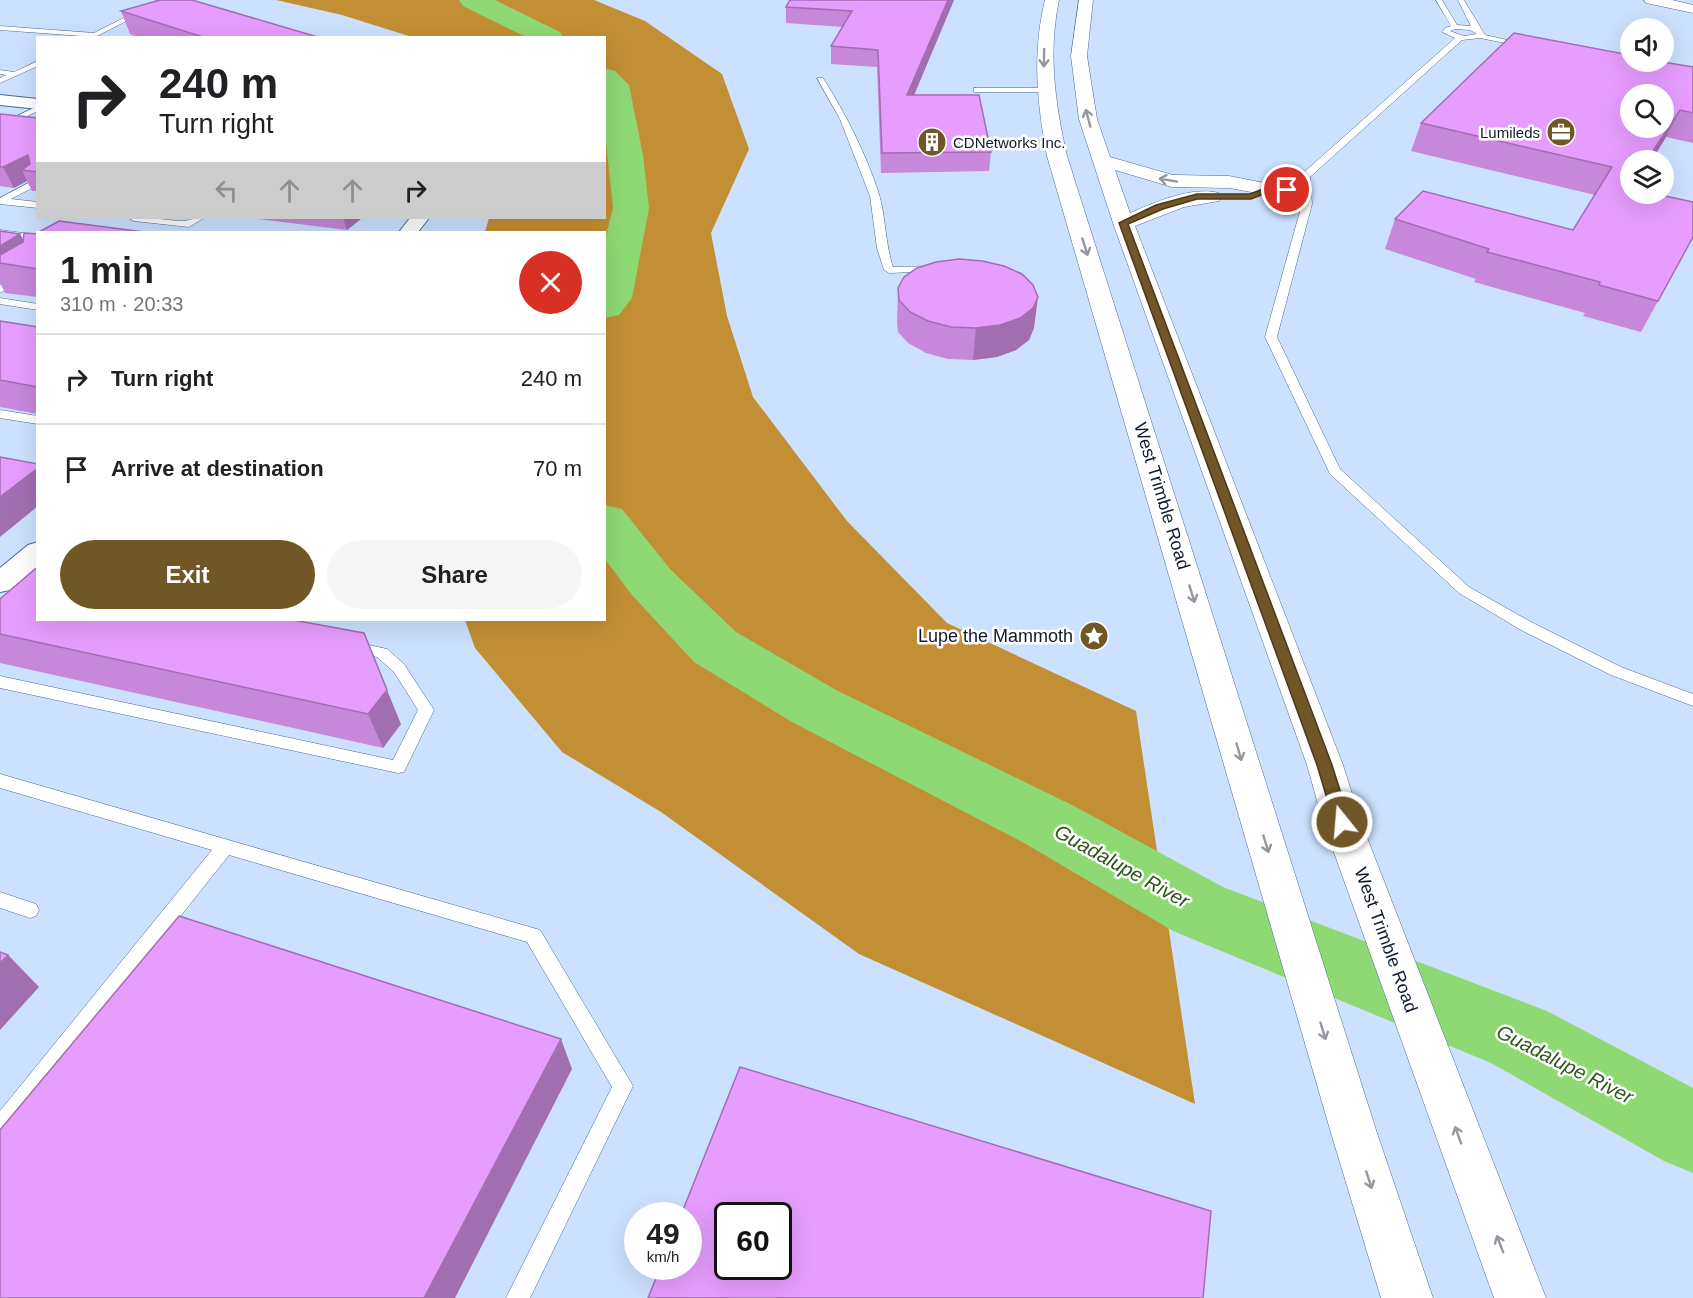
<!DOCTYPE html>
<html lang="en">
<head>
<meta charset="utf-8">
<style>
  :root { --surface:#fff; --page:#f6f6f6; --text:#202124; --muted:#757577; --line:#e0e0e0; --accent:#715628 }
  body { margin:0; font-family:Arial,sans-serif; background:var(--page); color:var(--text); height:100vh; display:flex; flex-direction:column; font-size:22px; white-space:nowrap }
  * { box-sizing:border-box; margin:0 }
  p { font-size:20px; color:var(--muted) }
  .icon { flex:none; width:33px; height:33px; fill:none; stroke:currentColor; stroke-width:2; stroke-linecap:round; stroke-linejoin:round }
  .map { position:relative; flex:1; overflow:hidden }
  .side { position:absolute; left:36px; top:231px; width:570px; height:390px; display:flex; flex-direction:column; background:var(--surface); border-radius:0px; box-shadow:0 6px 24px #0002 }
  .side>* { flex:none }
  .guide { position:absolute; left:36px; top:36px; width:570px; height:183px; border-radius:0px; box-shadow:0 6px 24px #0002; background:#fff; color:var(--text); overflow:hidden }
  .tools { position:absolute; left:1620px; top:18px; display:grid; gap:12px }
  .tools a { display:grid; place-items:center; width:54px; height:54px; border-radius:50%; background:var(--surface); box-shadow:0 6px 24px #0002; font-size:30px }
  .speed { position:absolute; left:624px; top:1202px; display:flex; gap:12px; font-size:30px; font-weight:700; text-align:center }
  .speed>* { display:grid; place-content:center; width:78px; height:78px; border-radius:50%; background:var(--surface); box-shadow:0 6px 24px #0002; line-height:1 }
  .speed small { font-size:15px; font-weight:400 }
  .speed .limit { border:3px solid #111; border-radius:9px; background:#fff; color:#111 }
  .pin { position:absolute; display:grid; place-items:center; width:51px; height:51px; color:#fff; margin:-26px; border:3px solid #fff; border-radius:50%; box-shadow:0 2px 6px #0007 }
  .me { position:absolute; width:66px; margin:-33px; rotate:343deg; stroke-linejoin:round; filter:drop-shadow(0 0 4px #0008) }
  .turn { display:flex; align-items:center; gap:21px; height:126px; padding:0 24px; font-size:27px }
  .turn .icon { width:78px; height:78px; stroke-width:2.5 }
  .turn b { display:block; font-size:42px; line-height:51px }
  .lanes { display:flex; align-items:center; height:57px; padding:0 24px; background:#0003; justify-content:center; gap:30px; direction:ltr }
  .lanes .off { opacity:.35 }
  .round { display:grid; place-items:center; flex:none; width:63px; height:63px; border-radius:32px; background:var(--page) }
  .head { display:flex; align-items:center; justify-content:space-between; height:102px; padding:0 24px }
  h1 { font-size:36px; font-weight:700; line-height:45px }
  .action { display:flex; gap:12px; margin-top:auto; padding:12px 24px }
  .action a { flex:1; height:69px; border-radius:36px; background:var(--accent); color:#fff; font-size:24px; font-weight:700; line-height:69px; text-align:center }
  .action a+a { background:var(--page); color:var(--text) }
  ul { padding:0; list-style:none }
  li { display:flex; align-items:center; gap:18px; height:90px; padding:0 24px; border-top:2px solid var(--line) }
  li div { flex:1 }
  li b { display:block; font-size:22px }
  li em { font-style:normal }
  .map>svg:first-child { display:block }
  .forest { fill:#c38f34 }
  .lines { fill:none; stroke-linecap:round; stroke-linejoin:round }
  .river { fill:#8fd974; fill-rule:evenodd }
  .lane-casing { stroke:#4b6994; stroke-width:1 }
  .street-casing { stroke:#4b6994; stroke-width:2 }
  .primary-casing { stroke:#4b6994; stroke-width:1 }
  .lane { fill:#fff; fill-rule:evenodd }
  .street { fill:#fff; fill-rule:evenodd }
  .primary { fill:#fff; fill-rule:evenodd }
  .wall { fill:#c787da }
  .shaded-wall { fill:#a26eb2 }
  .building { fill:#e79dfe; stroke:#a26eb2; stroke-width:1.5; fill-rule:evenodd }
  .oneway { stroke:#9398a0 }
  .route { fill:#715628; stroke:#49381a; stroke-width:1.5 }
  .labels { text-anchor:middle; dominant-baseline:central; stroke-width:5; stroke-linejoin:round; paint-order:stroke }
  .far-poi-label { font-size:15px; fill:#0f1b2d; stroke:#fff; text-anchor:end }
  .street-label { font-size:18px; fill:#0f1b2d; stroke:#fff }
  .poi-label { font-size:18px; fill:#0f1b2d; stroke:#fff; text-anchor:end }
  .water-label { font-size:20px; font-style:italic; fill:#295814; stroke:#fff }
</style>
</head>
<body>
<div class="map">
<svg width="1693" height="1298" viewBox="0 0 1693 1298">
  <rect width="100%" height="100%" fill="#cce1ff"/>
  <polygon class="forest" points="276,0 594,0 645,21 722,74 749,149 711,233 727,316 753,397 847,521 947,623 1136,711 1195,1104 859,954 661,812 562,752 475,648 465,620 604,620 604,232 485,232 489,218 604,218 604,38 412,37 342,15"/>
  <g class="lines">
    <g class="river">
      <polygon points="459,0 495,0 560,32 564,38 528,38 463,6"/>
      <polygon points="604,68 615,71 629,85 643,155 649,208 632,298 619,315 604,318 604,243 613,208 604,124"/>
      <polygon points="604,505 622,509 670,569 736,632 836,690 1074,806 1223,887 1547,1011 1693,1088 1693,1173 1664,1161 1491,1063 1173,931 1026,844 792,722 694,662 632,595 604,558"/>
    </g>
    <g class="lane-casing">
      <g id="lane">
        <polygon points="156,0 166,1 95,37 0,30 0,26 94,33 157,1"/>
        <path d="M1436,0H1442L1457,25L1471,26L1458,0H1464L1485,35L1529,45L1525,47L1480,38L1462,40L1310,177L1312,204L1277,337L1340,469L1469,587L1531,622L1621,667L1693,694V706L1611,675L1521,630L1459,593L1330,474L1265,337L1302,204V194L1268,192L1263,189L1268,186L1301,188L1302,174L1455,38L1442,32L1445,28L1451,26ZM1455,29L1470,30L1477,34L1464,36L1450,31Z"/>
        <polygon points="38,61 38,66 0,83 0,78 6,75 0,74 0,70 14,72"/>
        <path d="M817,78H823C846,114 866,154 879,194C886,218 885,243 893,267L935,266L939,267V271L889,273L884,270L877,248L870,196L840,119Z"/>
        <polygon points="977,88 1045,88 1049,90 1045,92 974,92 974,88"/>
        <polygon points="38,106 38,111 0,129 0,124"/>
        <polygon points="38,178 38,185 11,199 38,202 38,208 0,204 0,198"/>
        <path d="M129,218C148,216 166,221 185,221C191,220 196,217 204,218L189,227L134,221Z"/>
        <polygon points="0,230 38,235 38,241 0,236"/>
        <polygon points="38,263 38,271 0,293 0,285"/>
        <polygon points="0,298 38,304 38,310 0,304"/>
        <polygon points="0,410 38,416 38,424 0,418"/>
        <polygon points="351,641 387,649 404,664 434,710 404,772 398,773 0,688 0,676 393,760 418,710 394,672 377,657 346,650 344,646"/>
        <polygon points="0,774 540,930 633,1086 530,1298 506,1298 612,1087 527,942 229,855 7,1135 0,1139 0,1111 212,850 0,788"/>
        <polygon points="0,892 36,904 39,910 36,916 30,918 0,908"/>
      </g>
    </g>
    <g class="street-casing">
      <g id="street">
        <polygon points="0,95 38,99 38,109 0,105"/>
        <polygon points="410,218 429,218 418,232 399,232"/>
        <polygon points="38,542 38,566 10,590 0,592 0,568 28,545"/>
      </g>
    </g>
    <g class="primary-casing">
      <g id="primary">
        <path d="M1045,0H1059C1048,53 1055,103 1067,156L1377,1133L1433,1298H1381L1331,1133L1047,156C1037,103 1032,53 1045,0Z"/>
        <path d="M1079,0H1093L1087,56L1097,119L1110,157L1173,175L1229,176L1275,185L1278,189L1275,193L1268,195L1229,188L1172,187L1115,170L1130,213C1156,202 1191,186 1219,193L1222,197L1219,201L1184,207L1135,226L1343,765L1361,822L1546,1298H1494L1323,822L1307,765L1113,223L1079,119L1071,56Z"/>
        <polygon points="1644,0 1672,0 1693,5 1693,13 1646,3"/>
      </g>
    </g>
    <use href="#lane" class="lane"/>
    <use href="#street" class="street"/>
    <use href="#primary" class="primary"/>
  </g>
  <g class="wall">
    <polygon points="954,0 914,95 991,152 989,171 881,173 877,67 831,64 831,46 843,27 786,23 786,7"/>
    <polygon points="121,11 321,38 140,38 130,34"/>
    <polygon points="1693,67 1693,143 1666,137 1652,160 1630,160 1630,194 1693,237 1641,332 1583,316 1585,313 1474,282 1476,279 1385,249 1395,219 1573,230 1595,195 1411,151 1421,123"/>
    <polygon points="0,114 38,118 38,191 32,191 27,181 14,188 0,186"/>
    <polygon points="249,218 362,218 347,230"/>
    <polygon points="0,231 20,234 23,240 38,234 38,297 5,293 0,283"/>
    <polygon points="898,288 1034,328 1029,340 1016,350 997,357 973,360 948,359 926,353 908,343 898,332 897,320"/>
    <polygon points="0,321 38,327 38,414 0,407"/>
    <polygon points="0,599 293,620 401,724 383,748 0,663"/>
  </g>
  <g class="shaded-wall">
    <polygon points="948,0 954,0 906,114 907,95"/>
    <polygon points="1680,110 1666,137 1652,160 1647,160"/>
    <polygon points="28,155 36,172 22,170 27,181 14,188 3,167"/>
    <polygon points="343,218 362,218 347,230"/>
    <polygon points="20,234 35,262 0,263 0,246"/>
    <polygon points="1038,297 1034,328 1029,340 1016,350 997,357 973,360 976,328"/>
    <polygon points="38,468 38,506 0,537 0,497"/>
    <polygon points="387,690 401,724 383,748 368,714"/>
    <polygon points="8,955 39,987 0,1030 0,963"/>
    <polygon points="561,1039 572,1069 455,1298 424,1298"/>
  </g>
  <g class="building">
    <polygon points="160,0 192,0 321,38 206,38 121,11"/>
    <polygon points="790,0 948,0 907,95 979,95 991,152 882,153 878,50 831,46 852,11 786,7"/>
    <path d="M1514,33L1630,55V62H1663L1693,67V113L1680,110L1647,160H1630V194H1656L1693,202V237L1658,301L1599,285L1600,282L1487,252L1489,249L1395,219L1423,191L1573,230L1612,167L1421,123ZM1630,94H1664V128H1630Z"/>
    <polygon points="0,114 38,118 38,172 22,170 30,164 28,155 3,167 0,167"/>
    <polygon points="59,221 144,232 39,232"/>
    <polygon points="0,231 20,234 0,246"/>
    <polygon points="24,233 38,234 38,269 0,263 0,255 23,242"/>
    <polygon points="959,259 982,261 1004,266 1022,274 1033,285 1038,297 1033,308 1020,318 1000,325 976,328 951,327 928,321 910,312 899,300 898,288 904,277 917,268 936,262"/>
    <polygon points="0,321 38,327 38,387 0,380"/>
    <polygon points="0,457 38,464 38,468 0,497"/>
    <polygon points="35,569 38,570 38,620 293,620 364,633 387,690 368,714 0,634 0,599"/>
    <polygon points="179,916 561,1039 424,1298 0,1298 0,1130"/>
    <polygon points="0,952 8,955 0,963"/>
    <path d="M740,1067L1211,1211L1203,1298H648L661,1266H688V1215H681ZM728,1215H778V1266H728Z"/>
  </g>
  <defs><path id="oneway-shaft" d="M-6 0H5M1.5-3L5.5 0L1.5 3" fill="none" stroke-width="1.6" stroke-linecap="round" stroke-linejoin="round" transform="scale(1.5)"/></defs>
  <g class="oneway">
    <use href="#oneway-shaft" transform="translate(1044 58) rotate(91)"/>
    <use href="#oneway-shaft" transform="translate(1088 118) rotate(-105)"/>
    <use href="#oneway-shaft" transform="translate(1168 180) rotate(-170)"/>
    <use href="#oneway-shaft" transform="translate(1085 247) rotate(73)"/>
    <use href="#oneway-shaft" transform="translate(1192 594) rotate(73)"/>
    <use href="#oneway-shaft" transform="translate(1239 752) rotate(74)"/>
    <use href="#oneway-shaft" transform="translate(1266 844) rotate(73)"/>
    <use href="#oneway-shaft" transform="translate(1323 1031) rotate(73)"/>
    <use href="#oneway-shaft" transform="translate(1458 1135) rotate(-110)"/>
    <use href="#oneway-shaft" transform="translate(1369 1180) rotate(72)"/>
    <use href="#oneway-shaft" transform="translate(1500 1244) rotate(-111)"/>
  </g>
  <polygon class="route" points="1268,187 1287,188 1291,190 1287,193 1269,192 1251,199 1197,199 1163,209 1128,224 1332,765 1350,822 1348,827 1342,829 1337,827 1334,822 1317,765 1119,223 1156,205 1197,194 1250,194"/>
  <defs>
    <g id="office-disc" transform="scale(1.5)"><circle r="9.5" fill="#715628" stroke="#fff"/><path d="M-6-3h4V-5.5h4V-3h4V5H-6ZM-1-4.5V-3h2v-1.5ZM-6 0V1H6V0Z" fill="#fff"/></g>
    <g id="building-disc" transform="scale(1.5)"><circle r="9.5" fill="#715628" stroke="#fff"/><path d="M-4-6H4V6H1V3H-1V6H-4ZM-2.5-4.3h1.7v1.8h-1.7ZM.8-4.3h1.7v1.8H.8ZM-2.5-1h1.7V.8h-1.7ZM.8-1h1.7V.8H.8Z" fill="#fff"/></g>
    <g id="sight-disc" transform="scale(1.5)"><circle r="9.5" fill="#715628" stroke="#fff"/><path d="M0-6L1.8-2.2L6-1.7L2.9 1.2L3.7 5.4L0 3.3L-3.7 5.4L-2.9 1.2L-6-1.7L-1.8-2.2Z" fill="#fff"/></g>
  </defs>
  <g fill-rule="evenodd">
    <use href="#office-disc" x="1561" y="132"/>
    <use href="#building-disc" x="932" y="142"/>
    <use href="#sight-disc" x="1094" y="636"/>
  </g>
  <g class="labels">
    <g class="far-poi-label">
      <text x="1540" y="132">Lumileds</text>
      <text x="953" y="142" text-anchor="start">CDNetworks Inc.</text>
    </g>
    <g class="street-label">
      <text transform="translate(1162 496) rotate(73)">West Trimble Road</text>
      <text transform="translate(1386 940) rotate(70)">West Trimble Road</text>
    </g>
    <g class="poi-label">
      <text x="1073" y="636">Lupe the Mammoth</text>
    </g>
    <g class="water-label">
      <text transform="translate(1122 866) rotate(29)">Guadalupe River</text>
      <text transform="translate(1565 1064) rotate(27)">Guadalupe River</text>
    </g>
  </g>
</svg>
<div class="tools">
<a><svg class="icon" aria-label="sound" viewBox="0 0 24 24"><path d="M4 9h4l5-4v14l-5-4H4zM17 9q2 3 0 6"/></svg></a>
<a><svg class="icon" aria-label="search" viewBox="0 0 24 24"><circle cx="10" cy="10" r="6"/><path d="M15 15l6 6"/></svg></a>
<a><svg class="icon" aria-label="layers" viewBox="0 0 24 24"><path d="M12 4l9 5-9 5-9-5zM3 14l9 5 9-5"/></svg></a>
</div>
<div class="speed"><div>49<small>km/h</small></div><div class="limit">60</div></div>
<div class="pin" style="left:1287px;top:190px;background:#d93025"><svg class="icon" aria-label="arrive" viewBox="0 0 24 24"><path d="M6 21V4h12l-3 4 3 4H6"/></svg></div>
<svg class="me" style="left:1342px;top:822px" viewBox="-20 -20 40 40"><circle r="17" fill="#715628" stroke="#fff" stroke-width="3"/><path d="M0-11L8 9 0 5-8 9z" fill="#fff"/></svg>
<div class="guide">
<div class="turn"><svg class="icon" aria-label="right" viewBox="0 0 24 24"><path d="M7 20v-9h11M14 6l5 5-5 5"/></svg><div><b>240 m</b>Turn right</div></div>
<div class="lanes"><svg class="icon off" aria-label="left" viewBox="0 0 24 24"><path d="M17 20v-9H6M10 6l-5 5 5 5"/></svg><svg class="icon off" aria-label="ahead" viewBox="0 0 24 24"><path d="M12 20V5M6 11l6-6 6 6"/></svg><svg class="icon off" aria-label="ahead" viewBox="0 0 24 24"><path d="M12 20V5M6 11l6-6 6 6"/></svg><svg class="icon" aria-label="right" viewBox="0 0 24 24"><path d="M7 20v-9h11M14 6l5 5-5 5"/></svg></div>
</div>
<section class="side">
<div class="head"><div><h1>1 min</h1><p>310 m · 20:33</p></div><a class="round" style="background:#d93025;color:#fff"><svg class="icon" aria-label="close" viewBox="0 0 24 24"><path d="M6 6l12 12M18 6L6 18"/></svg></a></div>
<ul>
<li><svg class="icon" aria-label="right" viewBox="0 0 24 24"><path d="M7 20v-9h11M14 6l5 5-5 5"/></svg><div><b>Turn right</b></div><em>240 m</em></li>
<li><svg class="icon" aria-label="arrive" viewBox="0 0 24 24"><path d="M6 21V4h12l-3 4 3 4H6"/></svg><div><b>Arrive at destination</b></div><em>70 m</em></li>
</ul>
<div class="action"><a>Exit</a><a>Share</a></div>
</section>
</div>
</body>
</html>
